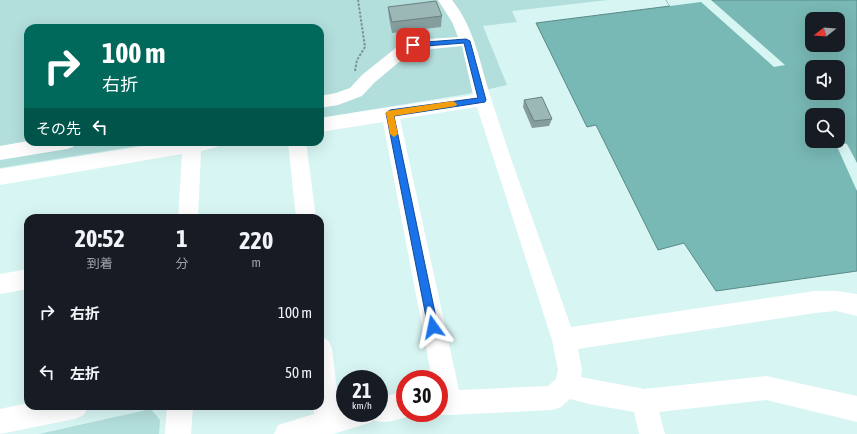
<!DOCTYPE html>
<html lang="ja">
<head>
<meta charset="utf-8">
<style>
  :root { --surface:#171b24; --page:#242831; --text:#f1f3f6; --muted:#9ea1a6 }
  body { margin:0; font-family:"Asap Condensed","Noto Sans JP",sans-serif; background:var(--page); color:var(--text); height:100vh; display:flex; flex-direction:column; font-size:15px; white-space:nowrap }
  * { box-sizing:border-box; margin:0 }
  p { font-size:13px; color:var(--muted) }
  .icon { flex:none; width:22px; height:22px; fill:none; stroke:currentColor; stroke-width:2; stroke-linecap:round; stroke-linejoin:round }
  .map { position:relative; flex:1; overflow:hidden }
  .side { position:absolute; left:24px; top:214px; width:300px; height:196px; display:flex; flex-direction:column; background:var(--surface); border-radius:12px; box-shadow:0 4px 16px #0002 }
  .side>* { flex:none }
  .top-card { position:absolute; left:24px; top:24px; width:300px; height:122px; border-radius:12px; box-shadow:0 4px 16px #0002; background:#00695c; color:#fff; overflow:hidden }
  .needle { width:26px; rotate:253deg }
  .buttons { position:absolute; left:805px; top:12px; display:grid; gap:8px }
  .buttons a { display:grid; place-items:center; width:40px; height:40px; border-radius:8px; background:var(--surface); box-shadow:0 4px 16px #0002; font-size:20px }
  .speed { position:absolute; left:336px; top:370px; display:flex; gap:8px; font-size:20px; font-weight:700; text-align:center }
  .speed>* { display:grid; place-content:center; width:52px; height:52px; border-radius:50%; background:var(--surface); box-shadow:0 4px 16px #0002; line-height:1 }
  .speed small { font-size:10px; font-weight:400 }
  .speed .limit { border:6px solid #d22; background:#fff; color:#111 }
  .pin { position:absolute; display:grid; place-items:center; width:34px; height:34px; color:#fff; margin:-17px; border-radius:8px; box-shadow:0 2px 6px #0006 }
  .me { position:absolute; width:44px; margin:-22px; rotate:348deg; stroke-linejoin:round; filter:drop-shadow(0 0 3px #0008) }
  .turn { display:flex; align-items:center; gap:14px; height:84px; padding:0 12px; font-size:18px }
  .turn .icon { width:52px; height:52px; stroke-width:2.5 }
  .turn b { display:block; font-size:28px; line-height:34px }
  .then { display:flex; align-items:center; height:38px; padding:0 12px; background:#0003; gap:8px; font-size:15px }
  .eta { display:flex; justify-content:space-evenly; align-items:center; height:68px; text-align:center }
  .eta b { font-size:24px; font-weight:700; line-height:28px }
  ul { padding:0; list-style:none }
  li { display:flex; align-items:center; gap:12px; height:60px; padding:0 12px }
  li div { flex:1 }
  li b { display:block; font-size:15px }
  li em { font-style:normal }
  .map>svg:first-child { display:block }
  .green { fill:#b2dedc }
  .water { fill:#78b8b5; stroke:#598a87; fill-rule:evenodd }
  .pier { fill:#d7f5f3 }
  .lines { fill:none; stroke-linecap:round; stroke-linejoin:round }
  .path { stroke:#7d9291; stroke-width:2; stroke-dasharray:2.5 1.5; stroke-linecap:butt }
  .minor { fill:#fff; fill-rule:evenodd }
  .wall { fill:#859d9d }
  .building { fill:#9bb7b6; stroke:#6c807f }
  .route { fill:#1a73e8; stroke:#114b97 }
  .slow { fill:#f59e0b }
</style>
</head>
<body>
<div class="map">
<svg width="857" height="434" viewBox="0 0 857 434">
  <rect width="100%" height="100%" fill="#d7f5f3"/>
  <g class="green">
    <polygon points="0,0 608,0 512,11 517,22 483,26 507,85 467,94 320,118 320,28 28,28 28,142 162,142 0,168"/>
    <polygon points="151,409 160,420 159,434 39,434"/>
  </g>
  <path class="water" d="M666,0H857V271L716,291L684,243L658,250L596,125L587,127L536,23L670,6ZM812,19H838V45H812ZM812,67H838V93H812ZM812,115H838V141H812Z"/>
  <g class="pier">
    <polygon points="666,0 711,0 785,65 774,67 701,2 670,6"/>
    <polygon points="835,142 847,144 857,163 857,191"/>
  </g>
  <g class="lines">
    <polyline class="path" points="355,71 357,60 365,47 358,0"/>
    <g class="minor">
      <path d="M438,0H452C476,30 480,66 492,101C516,177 545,252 571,327L815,291H836L857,294V316L836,311L815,313L578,349L582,370L581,377L644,389L766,376L857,396V422L766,400L659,412L665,434H639L634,412L589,404L570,399L561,407L552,410L449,415H439L433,413H439V379H432L383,122L320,132V118L390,107L473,95L462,46L412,51L374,83L362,96L338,105L320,108V96L336,93L350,88L362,75L402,43L413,40L458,37L452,22ZM477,107L552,340L558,370L556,379L548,386L459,390L400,119Z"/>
      <polygon points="28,141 28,142 76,142 73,147 67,149 0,160 0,146"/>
      <polygon points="169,142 220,142 217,147 201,151 198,218 178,218 182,154 0,185 0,169"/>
      <polygon points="288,142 306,142 316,218 296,218"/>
      <polygon points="28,269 28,289 0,294 0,274"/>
      <path d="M320,336L328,340L332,348L339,407L345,405V413H379V397L405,392V413L414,414C402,419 385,425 373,420L372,422L333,434H274L278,425L314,414V406H320Z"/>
      <polygon points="28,403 28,406 88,406 84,415 75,419 0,434 0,409"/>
      <polygon points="167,406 193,406 191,434 165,434"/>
    </g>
  </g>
  <g class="wall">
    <polygon points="388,7 442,16 441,27 392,33 389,18"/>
    <polygon points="524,100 552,119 549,126 532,128 523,107"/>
  </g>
  <g class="building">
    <polygon points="436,1 442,16 392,22 388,7"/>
    <polygon points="542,97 552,119 534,121 524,100"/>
  </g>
  <polygon class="route" points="466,39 470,41 486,100 485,102 394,116 438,327 437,330 433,332 430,330 428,327 386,113 390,110 478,98 464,43 413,47 410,45 413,43"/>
  <polygon class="slow" points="453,101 457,104 456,106 394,116 398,134 394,137 390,134 386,113 387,111"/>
</svg>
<div class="buttons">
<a><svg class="needle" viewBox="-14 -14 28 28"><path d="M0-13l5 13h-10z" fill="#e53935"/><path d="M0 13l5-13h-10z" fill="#9ea1a6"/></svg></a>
<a><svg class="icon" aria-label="sound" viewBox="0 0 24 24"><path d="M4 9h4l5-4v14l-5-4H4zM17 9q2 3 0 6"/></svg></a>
<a><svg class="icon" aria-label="search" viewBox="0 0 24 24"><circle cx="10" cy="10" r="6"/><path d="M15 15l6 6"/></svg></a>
</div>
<div class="speed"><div>21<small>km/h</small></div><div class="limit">30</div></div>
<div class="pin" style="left:413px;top:45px;background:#d93025"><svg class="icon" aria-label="arrive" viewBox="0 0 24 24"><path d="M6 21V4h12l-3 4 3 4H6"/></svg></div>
<svg class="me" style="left:433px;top:327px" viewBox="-20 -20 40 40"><path d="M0-17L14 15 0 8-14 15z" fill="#1a73e8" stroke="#fff" stroke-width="4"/></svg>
<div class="top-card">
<div class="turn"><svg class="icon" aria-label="right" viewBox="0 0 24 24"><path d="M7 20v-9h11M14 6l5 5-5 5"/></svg><div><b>100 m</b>右折</div></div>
<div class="then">その先<svg class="icon" aria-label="left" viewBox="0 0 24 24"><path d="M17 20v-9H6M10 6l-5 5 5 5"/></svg></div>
</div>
<section class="side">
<div class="eta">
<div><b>20:52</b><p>到着</p></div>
<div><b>1</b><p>分</p></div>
<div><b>220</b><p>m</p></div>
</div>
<ul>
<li><svg class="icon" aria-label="right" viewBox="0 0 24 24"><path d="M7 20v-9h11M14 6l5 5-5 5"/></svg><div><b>右折</b></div><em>100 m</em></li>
<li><svg class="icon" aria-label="left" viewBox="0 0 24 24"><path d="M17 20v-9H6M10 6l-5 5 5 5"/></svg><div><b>左折</b></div><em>50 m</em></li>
</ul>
</section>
</div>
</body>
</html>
